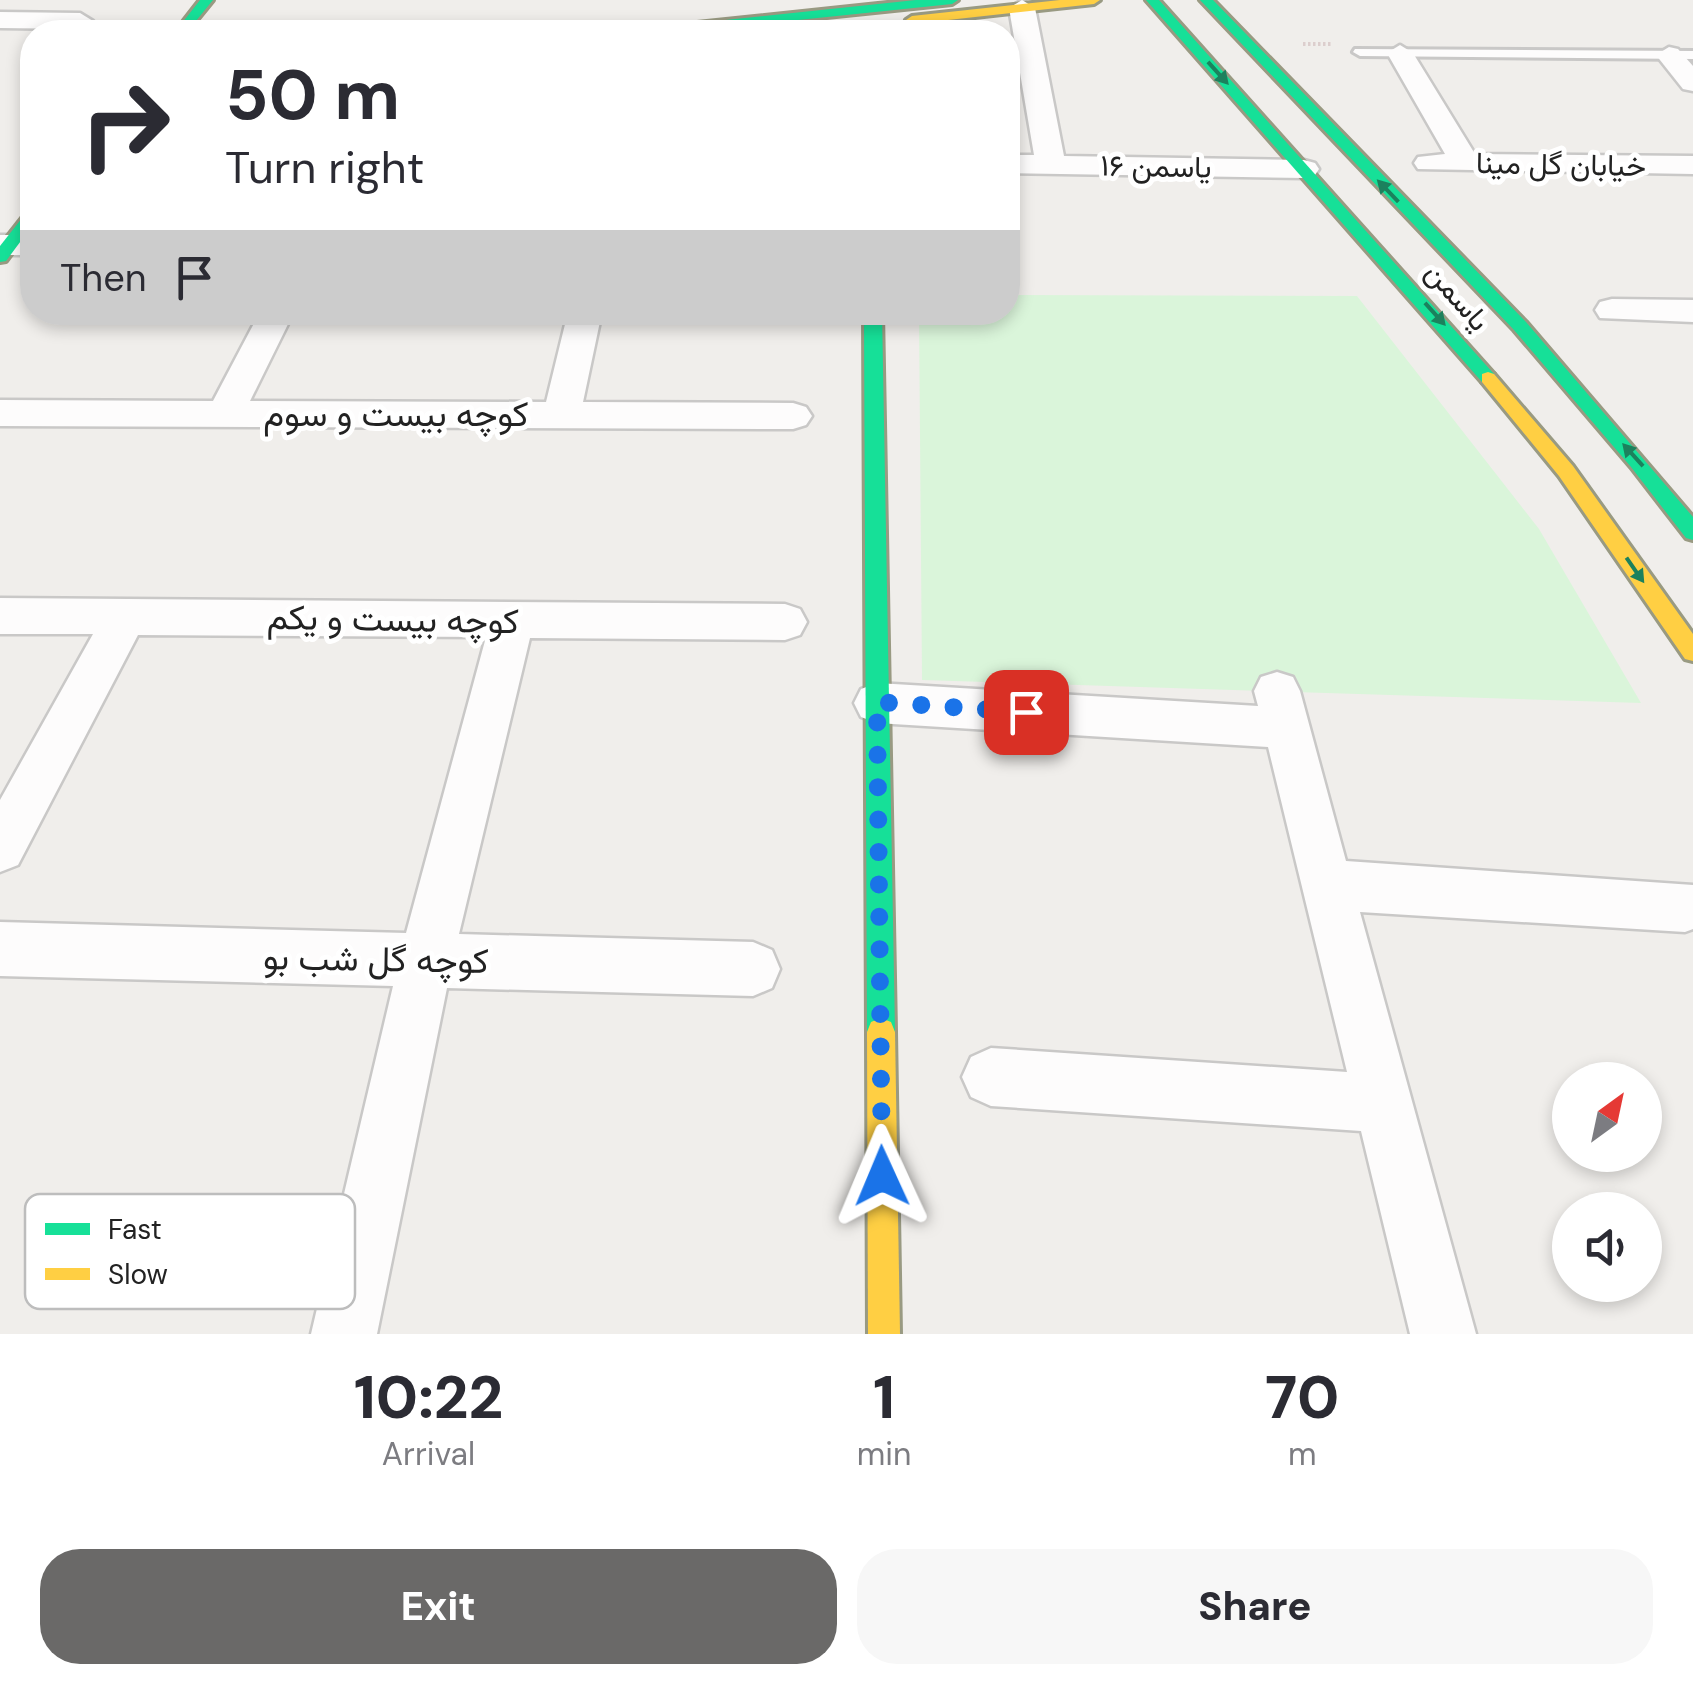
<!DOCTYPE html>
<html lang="en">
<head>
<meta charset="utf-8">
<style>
  :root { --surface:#fff; --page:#f7f7f7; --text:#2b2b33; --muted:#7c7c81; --accent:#6a6968 }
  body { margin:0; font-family:"DM Sans",Vazirmatn,sans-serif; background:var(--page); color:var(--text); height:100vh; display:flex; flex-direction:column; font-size:38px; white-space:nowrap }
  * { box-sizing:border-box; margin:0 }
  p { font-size:32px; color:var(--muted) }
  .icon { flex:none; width:55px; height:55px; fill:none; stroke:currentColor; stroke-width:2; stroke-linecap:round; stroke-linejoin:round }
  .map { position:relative; height:1334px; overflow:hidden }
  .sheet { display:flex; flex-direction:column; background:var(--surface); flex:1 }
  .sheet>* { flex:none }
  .banner { position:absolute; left:20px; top:20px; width:1000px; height:305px; border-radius:40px; box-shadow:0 5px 15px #0003; background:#fff; color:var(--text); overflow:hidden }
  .needle { width:65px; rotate:33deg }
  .tools { position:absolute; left:1552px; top:1062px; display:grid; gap:20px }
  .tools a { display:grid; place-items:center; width:110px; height:110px; border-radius:50%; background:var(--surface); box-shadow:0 5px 15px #0003; font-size:50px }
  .pin { position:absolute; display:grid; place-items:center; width:85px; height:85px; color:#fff; margin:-42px; border-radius:20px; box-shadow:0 5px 15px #0006 }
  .me { position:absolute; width:110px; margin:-55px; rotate:359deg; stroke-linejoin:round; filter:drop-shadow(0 0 8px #0008) }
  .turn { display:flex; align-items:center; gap:35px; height:210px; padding:0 40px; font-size:45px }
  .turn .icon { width:130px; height:130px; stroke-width:2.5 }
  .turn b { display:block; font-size:70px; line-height:85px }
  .then { display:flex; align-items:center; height:95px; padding:0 40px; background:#0003; gap:20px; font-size:38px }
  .eta { display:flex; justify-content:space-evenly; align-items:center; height:170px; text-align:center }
  .eta b { font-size:60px; font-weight:800; line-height:70px }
  .primary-button { display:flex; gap:20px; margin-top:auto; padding:20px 40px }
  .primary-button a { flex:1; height:115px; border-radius:40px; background:var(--accent); color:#fff; font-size:40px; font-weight:800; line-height:115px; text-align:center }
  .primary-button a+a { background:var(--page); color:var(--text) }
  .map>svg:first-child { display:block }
  .park { fill:#daf5da }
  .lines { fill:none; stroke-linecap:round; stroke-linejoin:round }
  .lane-casing { stroke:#c9c8c7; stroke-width:6 }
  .street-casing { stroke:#c9c8c7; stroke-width:5 }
  .fast-casing { stroke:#999a82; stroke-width:6 }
  .slow-casing { stroke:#999a82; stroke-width:6 }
  .path { stroke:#dccecd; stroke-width:4; stroke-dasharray:2.5 2.5; stroke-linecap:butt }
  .lane { fill:#fdfcfc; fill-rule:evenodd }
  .street { fill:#fdfcfc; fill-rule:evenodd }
  .fast { fill:#16e098; fill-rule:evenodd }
  .slow { fill:#ffcf43; fill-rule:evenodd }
  .oneway { fill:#1c815d }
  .route { stroke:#1a73e8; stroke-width:18; stroke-dasharray:0 32.4 }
  .labels { text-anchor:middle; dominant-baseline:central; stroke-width:10; stroke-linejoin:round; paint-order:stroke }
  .far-street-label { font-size:30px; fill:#222; stroke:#fff }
  .street-label { font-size:35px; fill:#222; stroke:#fff }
  .key { fill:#fff; stroke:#bdbdbd; stroke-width:2.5 }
  .key-label { font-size:28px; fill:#222 }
</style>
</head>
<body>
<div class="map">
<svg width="1693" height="1334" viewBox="0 0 1693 1334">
  <rect width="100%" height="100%" fill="#f0eeeb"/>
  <polygon class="park" points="1008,295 1357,296 1539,529 1641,703 922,680 919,313 1008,312"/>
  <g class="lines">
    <g class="lane-casing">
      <polygon id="lane" points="1355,49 1693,51 1693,59 1360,56 1353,52"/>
    </g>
    <g class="street-casing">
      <g id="street">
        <polygon points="1022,0 1035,8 1064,156 1304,160 1315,163 1319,169 1315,175 1304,178 1008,173 1008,155 1034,155 1009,8"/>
        <polygon points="0,12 80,13 93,21 80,29 0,28"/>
        <polygon points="1400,45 1413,53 1475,154 1693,156 1693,174 1418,169 1414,163 1418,157 1445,154 1387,53"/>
        <polygon points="1669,47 1678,49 1693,66 1693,91 1683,89 1656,55"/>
        <rect x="0" y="235" width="32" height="20"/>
        <polygon points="1612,299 1693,300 1693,322 1600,318 1595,310 1600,302"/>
        <polygon points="260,312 294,312 250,401 546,402 568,312 602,312 583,402 793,403 806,407 812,416 806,425 793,429 0,426 0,400 213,401"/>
        <polygon points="0,598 785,604 800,609 807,622 800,635 785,640 530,638 459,934 753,942 772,950 780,969 772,988 753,996 447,988 377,1334 311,1334 393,986 0,976 0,922 406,933 486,637 138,635 18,865 0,872 0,800 93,634 0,634"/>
        <polygon points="1277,672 1293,677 1300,691 1346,861 1693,885 1693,929 1685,932 1360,912 1476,1334 1410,1334 1361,1131 991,1106 971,1097 962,1077 971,1057 991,1048 1347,1072 1268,747 877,723 861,717 854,703 861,689 877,683 1258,706 1254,691 1261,677"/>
      </g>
    </g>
    <g class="fast-casing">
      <g id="fast">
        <polygon points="200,0 213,0 187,32 175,32"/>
        <polygon points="916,0 958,0 952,4 681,32 643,32 649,28"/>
        <polygon points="1146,0 1159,0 1494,374 1494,382 1482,382"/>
        <polygon points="1200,0 1213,0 1526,322 1693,517 1693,540 1686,538 1631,467 1514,330"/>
        <polygon points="32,211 32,226 6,261 0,262 0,246 26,213"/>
        <polygon points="864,312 882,312 895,1032 891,1042 881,1046 871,1042 867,1032"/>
      </g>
    </g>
    <g class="slow-casing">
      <g id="slow">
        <polygon points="1060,0 1100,0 1094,4 912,24 906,20 912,16"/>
        <polygon points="1488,372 1494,374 1573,466 1693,634 1693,661 1685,659 1559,476 1482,382 1482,374"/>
        <polygon points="881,1018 891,1022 895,1032 900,1334 868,1334 867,1032 871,1022"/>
      </g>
    </g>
    <polyline class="path" points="1303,44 1331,44"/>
    <use href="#lane" class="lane"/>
    <use href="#street" class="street"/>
    <use href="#fast" class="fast"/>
    <use href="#slow" class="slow"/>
  </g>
  <defs><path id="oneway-solid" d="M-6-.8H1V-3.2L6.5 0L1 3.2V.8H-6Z" transform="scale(2.5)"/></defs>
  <g class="oneway">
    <use href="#oneway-solid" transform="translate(1218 73) rotate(48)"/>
    <use href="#oneway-solid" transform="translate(1388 191) rotate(-134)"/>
    <use href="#oneway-solid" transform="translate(1435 314) rotate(48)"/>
    <use href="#oneway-solid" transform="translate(1633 455) rotate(-132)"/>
    <use href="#oneway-solid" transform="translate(1635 570) rotate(55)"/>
  </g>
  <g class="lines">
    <polyline class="route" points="882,1176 877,702 1026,712"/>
  </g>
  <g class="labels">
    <g class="far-street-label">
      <text transform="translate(1561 164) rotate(1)">خیابان گل مینا</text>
      <text transform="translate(1156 166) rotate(1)">یاسمن ۱۶</text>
      <text transform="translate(1458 296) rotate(49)">یاسمن</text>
    </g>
    <g class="street-label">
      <text x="396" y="414">کوچه بیست و سوم</text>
      <text transform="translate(393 619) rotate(1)">کوچه بیست و یکم</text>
      <text transform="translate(376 959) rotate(1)">کوچه گل شب بو</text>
    </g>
  </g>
  <rect x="25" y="1194" width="330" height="115" rx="15" class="key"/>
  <rect x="45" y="1223" width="45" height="12" fill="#16e098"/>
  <rect x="45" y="1268" width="45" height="12" fill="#ffcf43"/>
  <g class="key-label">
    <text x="108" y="1239">Fast</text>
    <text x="108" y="1284">Slow</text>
  </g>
</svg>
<div class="tools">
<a><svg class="needle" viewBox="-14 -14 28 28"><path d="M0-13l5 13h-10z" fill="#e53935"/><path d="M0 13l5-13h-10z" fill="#7c7c81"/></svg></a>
<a><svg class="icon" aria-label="sound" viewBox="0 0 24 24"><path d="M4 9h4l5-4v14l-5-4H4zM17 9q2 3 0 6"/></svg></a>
</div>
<div class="pin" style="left:1026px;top:712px;background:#d93025"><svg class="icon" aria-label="arrive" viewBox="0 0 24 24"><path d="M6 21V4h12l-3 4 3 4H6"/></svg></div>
<svg class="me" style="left:882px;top:1176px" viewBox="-20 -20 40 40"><path d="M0-17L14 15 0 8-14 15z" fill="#1a73e8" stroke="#fff" stroke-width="4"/></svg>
<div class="banner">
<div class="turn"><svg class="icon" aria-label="right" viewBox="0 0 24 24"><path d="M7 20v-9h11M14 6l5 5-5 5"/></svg><div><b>50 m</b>Turn right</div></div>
<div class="then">Then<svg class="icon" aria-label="arrive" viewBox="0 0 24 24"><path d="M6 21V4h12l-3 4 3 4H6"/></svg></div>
</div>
</div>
<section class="sheet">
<div class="eta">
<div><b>10:22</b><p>Arrival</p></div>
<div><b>1</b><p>min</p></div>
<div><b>70</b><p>m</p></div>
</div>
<div class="primary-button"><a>Exit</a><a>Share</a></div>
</section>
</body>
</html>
